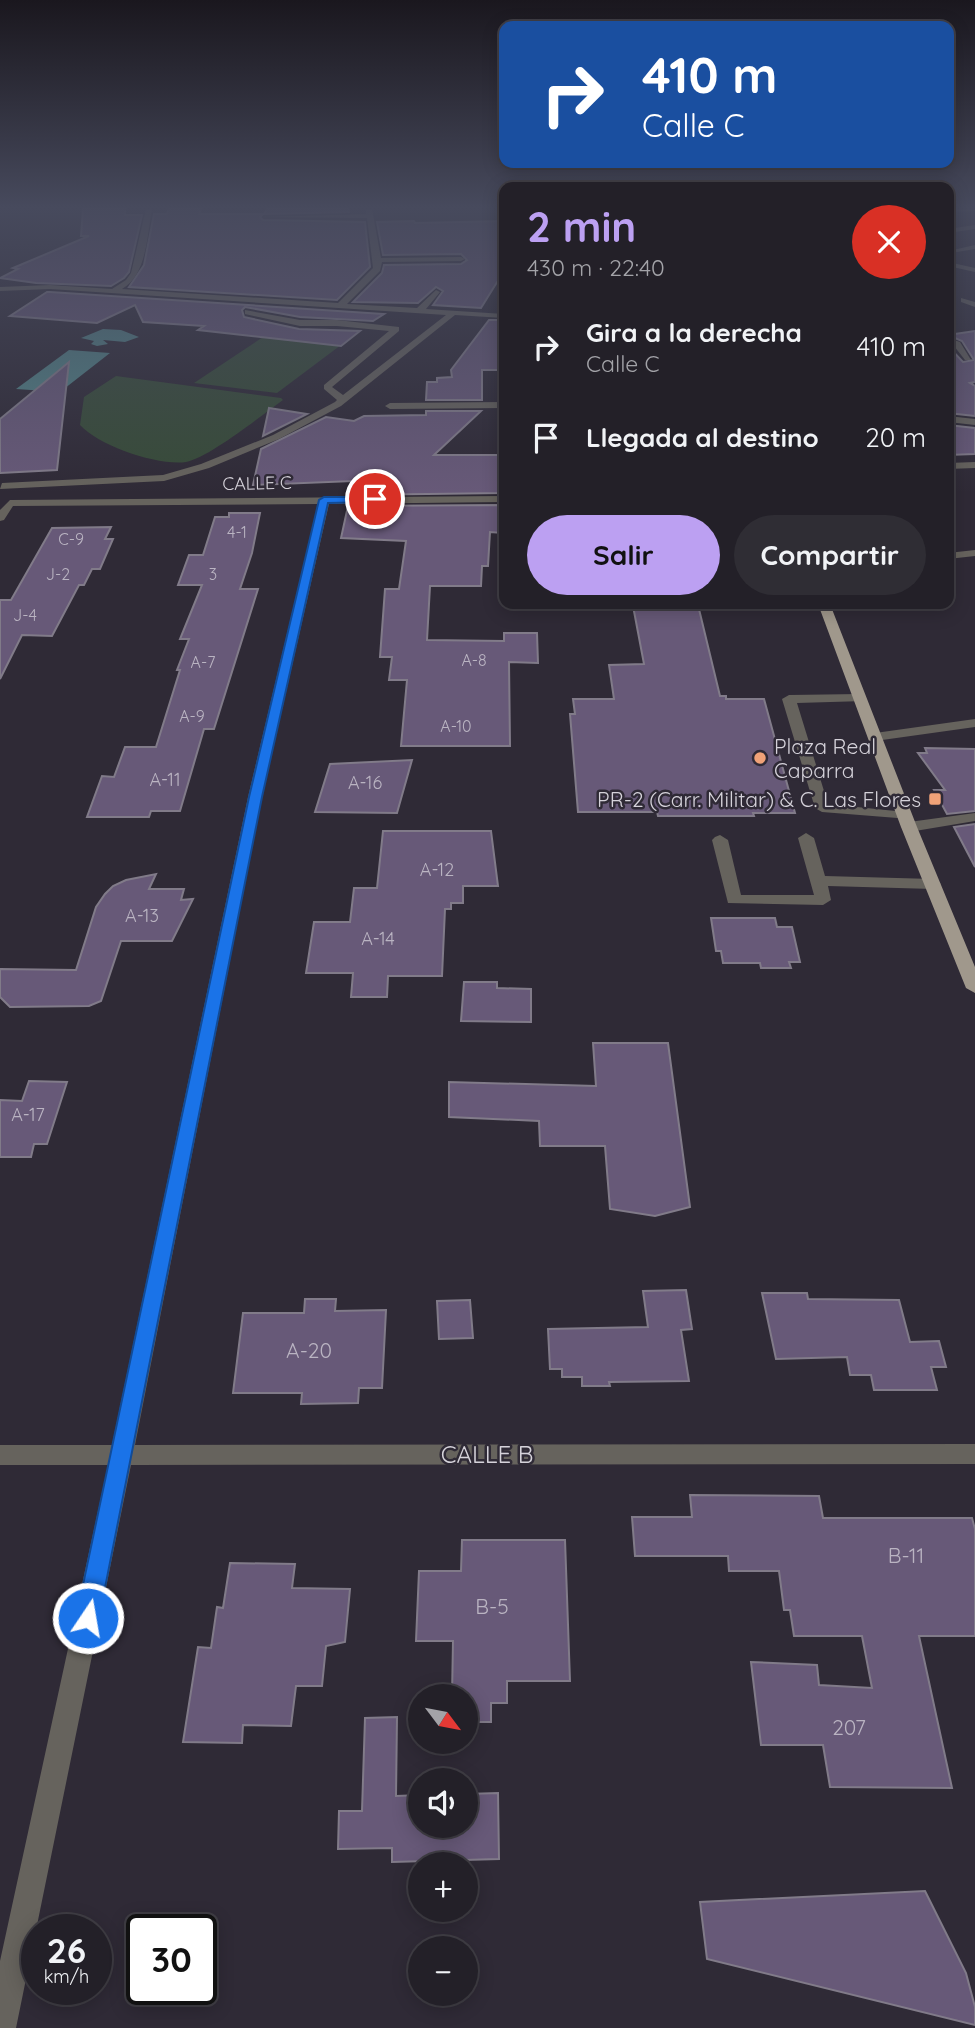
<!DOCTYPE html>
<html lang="es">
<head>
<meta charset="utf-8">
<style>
  :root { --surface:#232028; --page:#2f2d34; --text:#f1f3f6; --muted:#a3a3a8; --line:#403e45; --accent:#bca0f2 }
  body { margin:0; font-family:Quicksand,sans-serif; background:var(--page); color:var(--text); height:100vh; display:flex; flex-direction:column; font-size:26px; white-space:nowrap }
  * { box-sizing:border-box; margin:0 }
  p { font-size:23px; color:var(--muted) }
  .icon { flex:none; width:38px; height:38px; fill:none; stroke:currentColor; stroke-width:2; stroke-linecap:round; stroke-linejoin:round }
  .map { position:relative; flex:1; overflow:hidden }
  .details { position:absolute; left:499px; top:182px; width:455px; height:427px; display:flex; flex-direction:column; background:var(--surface); border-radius:14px; box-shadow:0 4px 18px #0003,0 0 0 2px var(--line) }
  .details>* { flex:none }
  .top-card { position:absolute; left:499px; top:21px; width:455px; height:147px; border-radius:14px; box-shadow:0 4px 18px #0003,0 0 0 2px var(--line); background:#1a4fa0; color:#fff; overflow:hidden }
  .needle { width:46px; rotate:122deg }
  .buttons { position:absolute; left:408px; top:1684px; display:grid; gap:14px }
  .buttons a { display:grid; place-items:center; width:70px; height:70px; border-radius:50%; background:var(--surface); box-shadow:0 4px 18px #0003,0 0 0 2px var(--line); font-size:35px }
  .speed { position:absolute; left:21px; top:1914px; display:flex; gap:14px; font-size:35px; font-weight:700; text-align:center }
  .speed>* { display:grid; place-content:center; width:91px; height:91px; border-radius:50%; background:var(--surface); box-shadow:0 4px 18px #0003,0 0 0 2px var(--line); line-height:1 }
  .speed small { font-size:18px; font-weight:400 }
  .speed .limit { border:4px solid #111; border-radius:10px; background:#fff; color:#111 }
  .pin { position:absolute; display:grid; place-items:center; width:60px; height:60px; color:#fff; margin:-30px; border:4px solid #fff; border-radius:50%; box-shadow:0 2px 7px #0007 }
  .me { position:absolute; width:77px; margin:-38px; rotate:12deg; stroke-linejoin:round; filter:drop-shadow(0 0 5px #0008) }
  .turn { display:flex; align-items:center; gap:24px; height:147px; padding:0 28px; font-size:32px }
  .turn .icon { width:91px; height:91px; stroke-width:2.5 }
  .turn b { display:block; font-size:49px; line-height:60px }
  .round { display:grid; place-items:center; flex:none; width:74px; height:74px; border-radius:37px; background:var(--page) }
  .overview { display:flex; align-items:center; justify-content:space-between; height:119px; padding:0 28px }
  h1 { font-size:42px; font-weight:700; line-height:52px; color:var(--accent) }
  .primary-button { display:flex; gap:14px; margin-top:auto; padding:14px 28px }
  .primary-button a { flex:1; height:80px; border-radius:42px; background:var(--accent); color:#111; font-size:28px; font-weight:700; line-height:80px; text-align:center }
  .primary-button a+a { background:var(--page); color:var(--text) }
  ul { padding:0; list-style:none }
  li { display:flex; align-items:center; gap:21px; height:91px; padding:0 28px }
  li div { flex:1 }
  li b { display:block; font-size:26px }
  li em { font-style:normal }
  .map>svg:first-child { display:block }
  .green { fill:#374b38 }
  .water { fill:#518084 }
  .building { fill:#675978; stroke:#817b89; stroke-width:2 }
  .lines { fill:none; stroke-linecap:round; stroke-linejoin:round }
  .minor { fill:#66635d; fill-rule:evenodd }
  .major { fill:#a0988c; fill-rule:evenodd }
  .route { fill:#1a73e8; stroke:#114b97; stroke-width:2 }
  .poi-dot { fill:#f0a278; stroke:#2f2a36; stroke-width:2.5 }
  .labels { text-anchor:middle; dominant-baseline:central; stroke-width:5; stroke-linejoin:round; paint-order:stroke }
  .far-number-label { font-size:16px; fill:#bab4c2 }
  .far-street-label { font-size:18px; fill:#d5d2da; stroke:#2f2a36 }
  .number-label { font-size:18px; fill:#bab4c2 }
  .poi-label { font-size:21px; fill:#d5d2da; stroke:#2f2a36; text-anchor:start }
  .near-number-label { font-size:21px; fill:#bab4c2 }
  .near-street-label { font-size:24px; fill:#d5d2da; stroke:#2f2a36 }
</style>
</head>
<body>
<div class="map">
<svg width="975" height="2028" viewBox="0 0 975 2028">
  <rect width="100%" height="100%" fill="#2f2a36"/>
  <g class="green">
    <polygon points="263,337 341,345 277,393 194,383"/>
    <path d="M116,376L281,398L283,400C262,415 209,458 186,462C158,466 99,446 80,425L84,397Z"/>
  </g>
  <g class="water">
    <polygon points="103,329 121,330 139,337 125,342 103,340 108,344 97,346 91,344 94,341 81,338"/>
    <polygon points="69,350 110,353 60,392 16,389"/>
  </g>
  <g class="building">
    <polygon points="83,209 125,209 125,215 142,215 129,272 124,278 111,286 36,283 0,278 18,269 13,268 89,236 81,236"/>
    <polygon points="169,209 201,209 199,214 264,214 267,209 348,209 349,212 263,214 260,217 263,220 365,222 370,267 337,300 129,287 144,265 154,214 167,214"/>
    <polygon points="414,221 415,223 504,221 504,271 481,308 433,305 443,291 436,287 418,303 353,302 382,273 384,265 461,264 467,260 461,254 383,255 377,222"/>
    <polygon points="47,292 50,292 384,314 373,321 300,317 245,307 242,310 244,317 299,329 360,331 341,346 198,330 204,326 143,322 135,305 97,323 10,316"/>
    <polygon points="489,320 498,320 499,370 482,370 482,400 426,400 427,382 437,382 437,378 452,377 451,370"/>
    <polygon points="975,331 975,382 970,383 975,386 975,416 948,413 948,346 963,362 974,360 962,341 948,335"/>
    <polygon points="69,362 57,470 0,473 0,419"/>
    <polygon points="269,408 307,414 263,436"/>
    <polygon points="426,411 481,411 434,455 504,455 504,493 350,495 353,481 253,485 261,449 326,417 354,421 364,416 426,415"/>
    <polygon points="948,425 975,428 975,454 948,455"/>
    <polygon points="503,505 502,533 490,532 488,566 482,566 481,586 430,586 427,640 504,641 504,633 537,633 538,663 509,662 510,746 401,746 407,680 389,680 392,657 380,657 385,589 399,589 406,541 341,538 348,506"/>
    <polygon points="229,513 260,513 252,553 240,589 258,589 214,729 204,729 180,811 151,811 149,817 87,817 102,776 114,777 125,747 156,747 180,670 177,670 189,639 180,639 202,585 178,585 189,555 203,555 215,517 229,517"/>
    <polygon points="111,527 105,539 113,539 100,569 92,569 84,585 79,585 52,636 22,635 0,679 0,600 11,600 52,528"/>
    <polygon points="698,605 720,696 726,696 726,699 764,699 795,813 753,813 754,816 658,816 657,812 578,812 570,714 575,714 573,699 614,699 609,665 644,664 633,606"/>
    <polygon points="925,748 975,749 975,811 947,814 934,790 945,790 918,753 927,753"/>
    <polygon points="412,760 397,813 315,812 330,764"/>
    <polygon points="975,824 975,867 954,827"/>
    <polygon points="383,831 491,831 498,886 463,886 463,903 451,903 451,909 445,909 442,976 388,976 387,997 351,997 353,973 306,973 314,922 350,922 354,888 377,888"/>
    <polygon points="156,874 149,889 184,889 181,900 193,899 172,941 121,941 101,1001 89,1006 10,1007 0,997 0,969 76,970 96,907 105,894 113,886 126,880"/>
    <polygon points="711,918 775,918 777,927 792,927 800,962 789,962 791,968 761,968 760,963 723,963 721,951 716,951"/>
    <polygon points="464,982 497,982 497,988 531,989 531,1022 461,1021"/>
    <polygon points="593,1043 668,1043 690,1207 655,1216 610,1209 605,1146 540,1146 539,1121 449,1117 449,1082 596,1086"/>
    <polygon points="29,1081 67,1082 47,1144 34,1144 31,1157 0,1157 0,1100 22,1101"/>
    <polygon points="686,1290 692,1329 681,1330 689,1381 609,1382 610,1386 582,1386 582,1377 562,1377 562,1369 550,1369 548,1329 648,1327 643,1291"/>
    <polygon points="762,1293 807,1293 808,1299 899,1300 910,1342 939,1341 946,1367 931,1367 937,1390 874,1390 871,1375 850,1375 847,1357 776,1359"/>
    <polygon points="305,1299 336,1299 335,1311 386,1310 382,1388 359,1388 358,1403 301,1404 302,1393 233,1393 243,1313 304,1313"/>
    <polygon points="470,1300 473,1338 439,1339 437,1301"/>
    <polygon points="690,1495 819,1496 823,1518 972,1518 975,1529 975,1636 919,1636 952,1788 830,1787 823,1745 761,1745 751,1662 817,1665 819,1685 872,1688 862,1636 794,1636 790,1610 784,1610 779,1571 729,1571 728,1556 635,1556 632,1517 692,1517"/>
    <polygon points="462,1540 565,1540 570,1681 507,1681 507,1703 491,1703 491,1722 466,1722 466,1696 452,1696 453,1641 416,1641 419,1571 461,1571"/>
    <polygon points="230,1563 295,1564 292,1588 350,1589 345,1642 326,1646 322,1686 296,1686 291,1726 243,1725 242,1743 183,1742 198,1647 211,1648 217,1607 223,1608"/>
    <polygon points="397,1717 396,1796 420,1795 420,1825 466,1825 466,1794 498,1793 499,1859 392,1862 392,1848 338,1849 339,1811 362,1811 365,1718"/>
    <polygon points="925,1891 966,1973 975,2007 975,2025 707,1959 700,1902"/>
  </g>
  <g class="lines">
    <g class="minor">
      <path d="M146,209H152C147,235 147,275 122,289L338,303L373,268L367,218L263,217L366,214V209H372L381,258L461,257L465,259L461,261L382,262L380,271L347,304L417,308L436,290L440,292L426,309L504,314V318L455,315L341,406L279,439L209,468L164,481L0,489L2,483L163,475L201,464L273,435L335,402L337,400L324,389V385L389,331L337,326H300L245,314V310L300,320H337L399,327V331L332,387L343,395L446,315L50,289L0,291V287L50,285L112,289L126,280L131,273Z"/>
      <polygon points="948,209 975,209 975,211 948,212"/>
      <polygon points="975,225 975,229 948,233 948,229"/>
      <polygon points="975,245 975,249 957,252 953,250"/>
      <polygon points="948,262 975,268 975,272 948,266"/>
      <polygon points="961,298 975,302 975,307 961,302"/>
      <polygon points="948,338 960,342 971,360 965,360 954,346 948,343"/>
      <polygon points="504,402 504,408 390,409 385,406 390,403"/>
      <polygon points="948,416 975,419 975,425 948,422"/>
      <polygon points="975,462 975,468 948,469 948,463"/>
      <polygon points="504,496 504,502 329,504 262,797 135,1445 975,1444 975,1464 131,1465 16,2028 0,2028 0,1961 108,1465 0,1465 0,1445 112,1445 248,797 318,504 13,506 4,520 0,521 0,510 10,500"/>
      <polygon points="975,550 975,556 948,559 948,553"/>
      <polygon points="860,694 865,695 865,701 797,703 828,804 905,812 912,816 910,819 822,812 815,808 782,699 789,695"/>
      <polygon points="975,719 975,727 875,741 868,737 875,733"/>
      <polygon points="975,813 975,821 909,832 901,827 909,822"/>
      <polygon points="806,833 814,838 825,876 933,879 941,884 933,889 828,886 831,900 823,905 728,903 712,840 715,837 720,835 728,840 741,895 814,895 798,838"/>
    </g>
    <polygon class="major" points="818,604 830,604 917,827 975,967 975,993 966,988 901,827"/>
  </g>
  <linearGradient id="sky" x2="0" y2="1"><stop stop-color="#1a171e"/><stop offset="0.42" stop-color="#474a5d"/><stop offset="1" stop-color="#474a5d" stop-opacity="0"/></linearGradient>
  <rect width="975" height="493" fill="url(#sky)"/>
  <polygon class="route" points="324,497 375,497 380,499 375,502 328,503 262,797 99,1618 96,1626 88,1629 79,1626 76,1618 249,797 319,500"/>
  <g class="poi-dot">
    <circle cx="760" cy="758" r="7"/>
    <rect x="928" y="792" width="14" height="14" rx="3.5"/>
  </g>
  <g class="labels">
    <g class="far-number-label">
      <text x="237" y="532">4-1</text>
      <text x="71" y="539">C-9</text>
      <text x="58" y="574">J-2</text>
      <text x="213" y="574">3</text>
      <text x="25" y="615">J-4</text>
      <text x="474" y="660">A-8</text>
      <text x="203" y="662">A-7</text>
      <text x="192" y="716">A-9</text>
      <text x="456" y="726">A-10</text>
    </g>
    <g class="far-street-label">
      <text transform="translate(257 483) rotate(-1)">CALLE C</text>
    </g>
    <g class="number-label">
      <text x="165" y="779">A-11</text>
      <text x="365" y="782">A-16</text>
      <text x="437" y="869">A-12</text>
      <text x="142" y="915">A-13</text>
      <text x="378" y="938">A-14</text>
      <text x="28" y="1114">A-17</text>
    </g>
    <g class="poi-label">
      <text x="774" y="746">Plaza Real<tspan x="774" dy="24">Caparra</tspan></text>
      <text x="921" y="799" text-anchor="end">PR-2 (Carr. Militar) &amp; C. Las Flores</text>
    </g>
    <g class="near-number-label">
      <text x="309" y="1350">A-20</text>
      <text x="906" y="1555">B-11</text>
      <text x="492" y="1606">B-5</text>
      <text x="849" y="1727">207</text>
    </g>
    <g class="near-street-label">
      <text x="487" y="1454">CALLE B</text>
    </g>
  </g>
</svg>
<div class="buttons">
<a><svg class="needle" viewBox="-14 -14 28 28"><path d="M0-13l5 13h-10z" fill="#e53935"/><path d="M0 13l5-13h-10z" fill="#a3a3a8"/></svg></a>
<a><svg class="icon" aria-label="sound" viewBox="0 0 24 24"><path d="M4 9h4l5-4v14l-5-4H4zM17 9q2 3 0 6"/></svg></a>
<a>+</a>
<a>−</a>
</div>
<div class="speed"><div>26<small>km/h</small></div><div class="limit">30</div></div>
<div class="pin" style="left:375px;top:499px;background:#d93025"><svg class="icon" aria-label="arrive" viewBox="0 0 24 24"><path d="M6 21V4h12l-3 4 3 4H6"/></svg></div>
<svg class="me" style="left:88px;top:1618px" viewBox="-20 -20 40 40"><circle r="17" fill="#1a73e8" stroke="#fff" stroke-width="3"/><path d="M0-11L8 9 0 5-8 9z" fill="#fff"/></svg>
<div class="top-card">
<div class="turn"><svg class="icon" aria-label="right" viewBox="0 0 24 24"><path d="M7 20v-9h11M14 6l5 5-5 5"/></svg><div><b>410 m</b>Calle C</div></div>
</div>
<section class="details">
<div class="overview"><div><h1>2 min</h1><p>430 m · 22:40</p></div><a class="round" style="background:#d93025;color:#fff"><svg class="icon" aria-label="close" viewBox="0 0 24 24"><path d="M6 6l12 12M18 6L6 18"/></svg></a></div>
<ul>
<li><svg class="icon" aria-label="right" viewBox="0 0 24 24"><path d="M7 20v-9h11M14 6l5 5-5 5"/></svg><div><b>Gira a la derecha</b><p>Calle C</p></div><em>410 m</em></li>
<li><svg class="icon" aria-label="arrive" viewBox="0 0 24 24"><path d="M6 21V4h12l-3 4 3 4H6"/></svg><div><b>Llegada al destino</b></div><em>20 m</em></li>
</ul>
<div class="primary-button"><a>Salir</a><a>Compartir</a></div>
</section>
</div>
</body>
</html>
